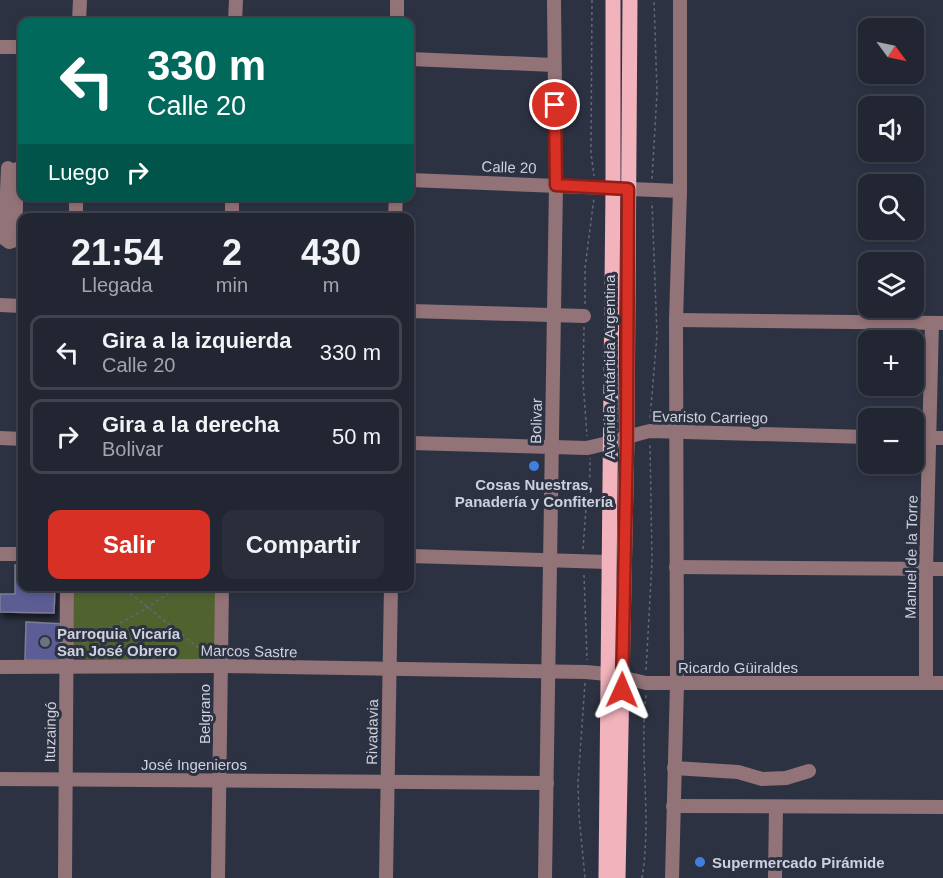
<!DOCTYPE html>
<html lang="es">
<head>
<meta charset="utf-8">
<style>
  :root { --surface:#222632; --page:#2a2e3a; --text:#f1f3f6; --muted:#a2a5ac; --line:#3f434d; --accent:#d93025 }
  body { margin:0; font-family:Helvetica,sans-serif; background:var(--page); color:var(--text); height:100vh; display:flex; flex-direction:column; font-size:22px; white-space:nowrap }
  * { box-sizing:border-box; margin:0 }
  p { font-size:20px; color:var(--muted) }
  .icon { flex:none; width:33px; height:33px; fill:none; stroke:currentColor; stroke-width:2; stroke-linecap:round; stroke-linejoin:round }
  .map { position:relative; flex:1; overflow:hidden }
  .sheet { position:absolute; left:18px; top:213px; width:396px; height:378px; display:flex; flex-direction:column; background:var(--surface); border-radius:12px; box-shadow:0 3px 9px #0003,0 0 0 2px var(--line) }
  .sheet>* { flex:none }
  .banner { position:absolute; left:18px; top:18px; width:396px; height:183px; border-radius:12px; box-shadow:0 3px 9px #0003,0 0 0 2px var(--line); background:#00695c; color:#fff; overflow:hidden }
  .needle { width:39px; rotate:123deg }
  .buttons { position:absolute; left:858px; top:18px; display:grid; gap:12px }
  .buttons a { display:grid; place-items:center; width:66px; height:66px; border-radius:12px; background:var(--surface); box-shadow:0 3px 9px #0003,0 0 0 2px var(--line); font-size:30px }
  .pin { position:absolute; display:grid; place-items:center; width:51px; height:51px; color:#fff; margin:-26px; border:3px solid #fff; border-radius:50%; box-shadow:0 2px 6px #0007 }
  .me { position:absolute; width:66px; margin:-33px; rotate:1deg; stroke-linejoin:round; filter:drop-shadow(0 0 4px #0008) }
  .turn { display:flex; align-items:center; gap:21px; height:126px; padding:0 30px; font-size:27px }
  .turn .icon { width:78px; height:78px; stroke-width:2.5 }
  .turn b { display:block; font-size:42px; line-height:51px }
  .then { display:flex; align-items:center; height:57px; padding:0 30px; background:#0003; gap:12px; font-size:22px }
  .eta { display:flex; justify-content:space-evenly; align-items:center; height:102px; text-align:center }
  .eta b { font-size:36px; font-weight:800; line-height:42px }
  .primary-button { display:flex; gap:12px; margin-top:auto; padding:12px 30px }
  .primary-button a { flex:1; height:69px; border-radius:12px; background:var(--accent); color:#fff; font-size:24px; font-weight:800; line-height:69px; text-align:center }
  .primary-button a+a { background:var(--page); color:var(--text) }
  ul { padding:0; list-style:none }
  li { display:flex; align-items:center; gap:18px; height:75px; margin:0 12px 9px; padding:0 18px; border:3px solid var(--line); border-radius:12px }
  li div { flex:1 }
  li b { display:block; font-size:22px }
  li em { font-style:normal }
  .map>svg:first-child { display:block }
  .green { fill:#50632f }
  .building { fill:#5c5d94; stroke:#7b7d91; stroke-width:1.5; filter:url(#shadow) }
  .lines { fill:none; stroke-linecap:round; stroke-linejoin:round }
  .path { stroke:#636877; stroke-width:1.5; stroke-dasharray:3 3; stroke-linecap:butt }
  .minor { stroke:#927378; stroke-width:14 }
  .major { stroke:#f2b3bc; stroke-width:15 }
  .route-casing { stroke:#8d1f18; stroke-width:15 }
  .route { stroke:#d93025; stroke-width:10 }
  .shop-dot { fill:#3f7fe0; stroke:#2d3243; stroke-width:2 }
  .worship-dot { fill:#6b7280; stroke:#2d3243; stroke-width:2 }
  .labels { text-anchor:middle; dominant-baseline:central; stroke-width:6; stroke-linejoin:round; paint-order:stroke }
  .street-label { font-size:15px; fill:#ced1dc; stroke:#2d3243 }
  .poi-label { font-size:15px; font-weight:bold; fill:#ced1dc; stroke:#2d3243; text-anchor:start }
</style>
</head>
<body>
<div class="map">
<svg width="943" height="878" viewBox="0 0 943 878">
  <defs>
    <filter id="shadow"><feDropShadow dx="2.5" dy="4.5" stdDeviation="3" flood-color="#0009"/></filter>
  </defs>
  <rect width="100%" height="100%" fill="#2d3243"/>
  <polygon class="green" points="74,587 217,587 216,653 209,661 80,659 73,653"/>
  <g class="building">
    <polygon points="15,565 22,566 22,586 55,586 54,613 0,612 0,594 15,594"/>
    <polygon points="26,622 65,624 65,661 25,660"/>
  </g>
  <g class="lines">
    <g class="path">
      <polyline points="592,0 591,153 594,176"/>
      <polyline points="652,179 657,93 654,0"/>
      <polyline points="585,304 585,268 594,198"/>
      <polyline points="584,327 583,381 587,436"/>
      <polyline points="650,418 657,335 652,202"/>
      <polyline points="583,549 587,495 590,474 590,458"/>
      <polyline points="584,575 587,660"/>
      <polyline points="121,586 205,653"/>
      <polyline points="78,646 149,607 178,586"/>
      <polyline points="646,670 652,562 650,444"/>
      <polyline points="585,683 578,782 579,815 585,878"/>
      <path d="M642,878C652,817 639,756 646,695"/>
    </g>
    <g class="minor">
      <polyline points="79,22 80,0"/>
      <polyline points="235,22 236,0"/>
      <polyline points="397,22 397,0"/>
      <polyline points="0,47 22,47"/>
      <polyline points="410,59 554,65"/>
      <polyline points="8,168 5,239 9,242 15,240 17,169"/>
      <polyline points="410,180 680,191"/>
      <polyline points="76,218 76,196"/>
      <polyline points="232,218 232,196"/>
      <polyline points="395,218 396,196"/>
      <polyline points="0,305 22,306"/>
      <polyline points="410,311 584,316"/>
      <polyline points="676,320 943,323"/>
      <polyline points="0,438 22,439"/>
      <polyline points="914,438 943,438"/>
      <path d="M410,443L587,448C609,444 628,436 650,431L868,437"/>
      <polyline points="0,554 22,554"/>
      <polyline points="410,556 608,562"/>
      <polyline points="676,567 943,569"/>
      <polyline points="0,667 221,666 586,672 607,674 646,683 943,683"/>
      <polyline points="926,683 926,569 932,323"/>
      <polyline points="674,768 738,772 762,779 786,778 809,771"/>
      <polyline points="0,779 547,783"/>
      <polyline points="673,806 943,807"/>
      <polyline points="65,878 67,586"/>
      <polyline points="218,878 222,586"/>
      <polyline points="386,878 391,586"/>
      <polyline points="545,878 556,185 554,0"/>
      <polyline points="672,878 677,683 676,320 680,191 680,0"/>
      <polyline points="775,878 776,807"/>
    </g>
    <g class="major">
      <polyline points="606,878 613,188 613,0"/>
      <polyline points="618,878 627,436 630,0"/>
    </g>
  </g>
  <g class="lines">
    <g class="route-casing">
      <polyline id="route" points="555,105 556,185 628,189 627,436 622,690"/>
    </g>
    <use href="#route" class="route"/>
  </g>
  <g class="shop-dot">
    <circle cx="534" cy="466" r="6"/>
    <circle cx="700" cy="862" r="6"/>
  </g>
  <circle class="worship-dot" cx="45" cy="642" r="6"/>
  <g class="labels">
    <g class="street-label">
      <text transform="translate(509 167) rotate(2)">Calle 20</text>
      <text transform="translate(609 367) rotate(-90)">Avenida Antártida Argentina</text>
      <text transform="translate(710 417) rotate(1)">Evaristo Carriego</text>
      <text transform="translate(536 421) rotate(-89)">Bolivar</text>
      <text transform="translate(911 557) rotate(-89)">Manuel de la Torre</text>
      <text transform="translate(249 651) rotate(1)">Marcos Sastre</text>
      <text x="738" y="667">Ricardo Güiraldes</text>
      <text transform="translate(204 714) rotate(-90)">Belgrano</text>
      <text transform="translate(50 732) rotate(-89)">Ituzaingó</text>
      <text transform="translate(372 732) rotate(-89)">Rivadavia</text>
      <text x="194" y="764">José Ingenieros</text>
    </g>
    <g class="poi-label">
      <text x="534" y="484" text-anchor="middle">Cosas Nuestras,<tspan x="534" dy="17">Panadería y Confitería</tspan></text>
      <text x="57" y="633">Parroquia Vicaría<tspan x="57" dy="17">San José Obrero</tspan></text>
      <text x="712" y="862">Supermercado Pirámide</text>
    </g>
  </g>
</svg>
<div class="buttons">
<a><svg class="needle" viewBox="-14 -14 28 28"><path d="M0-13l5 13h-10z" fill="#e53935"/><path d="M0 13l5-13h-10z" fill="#a2a5ac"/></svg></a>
<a><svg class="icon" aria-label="sound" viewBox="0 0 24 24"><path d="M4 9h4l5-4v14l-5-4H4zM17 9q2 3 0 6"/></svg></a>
<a><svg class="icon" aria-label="search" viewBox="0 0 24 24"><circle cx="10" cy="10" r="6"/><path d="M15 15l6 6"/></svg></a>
<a><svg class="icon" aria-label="layers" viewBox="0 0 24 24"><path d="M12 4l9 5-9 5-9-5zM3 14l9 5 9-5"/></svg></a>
<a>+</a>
<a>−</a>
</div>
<div class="pin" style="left:555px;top:105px;background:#d93025"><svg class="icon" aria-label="arrive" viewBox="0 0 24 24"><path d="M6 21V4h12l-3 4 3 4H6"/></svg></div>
<svg class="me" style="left:622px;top:690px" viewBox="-20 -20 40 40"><path d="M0-17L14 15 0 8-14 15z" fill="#d93025" stroke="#fff" stroke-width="4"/></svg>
<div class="banner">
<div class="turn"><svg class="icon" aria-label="left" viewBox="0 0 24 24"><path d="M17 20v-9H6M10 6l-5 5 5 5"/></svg><div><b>330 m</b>Calle 20</div></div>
<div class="then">Luego<svg class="icon" aria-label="right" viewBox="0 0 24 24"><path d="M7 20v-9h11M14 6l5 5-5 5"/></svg></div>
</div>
<section class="sheet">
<div class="eta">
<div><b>21:54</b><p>Llegada</p></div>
<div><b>2</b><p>min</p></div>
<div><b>430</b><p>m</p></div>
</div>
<ul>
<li><svg class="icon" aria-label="left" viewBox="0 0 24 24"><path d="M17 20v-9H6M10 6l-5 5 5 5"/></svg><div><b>Gira a la izquierda</b><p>Calle 20</p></div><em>330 m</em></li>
<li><svg class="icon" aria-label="right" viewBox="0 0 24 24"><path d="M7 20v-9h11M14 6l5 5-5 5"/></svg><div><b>Gira a la derecha</b><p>Bolivar</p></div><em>50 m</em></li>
</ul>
<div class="primary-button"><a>Salir</a><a>Compartir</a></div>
</section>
</div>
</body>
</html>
